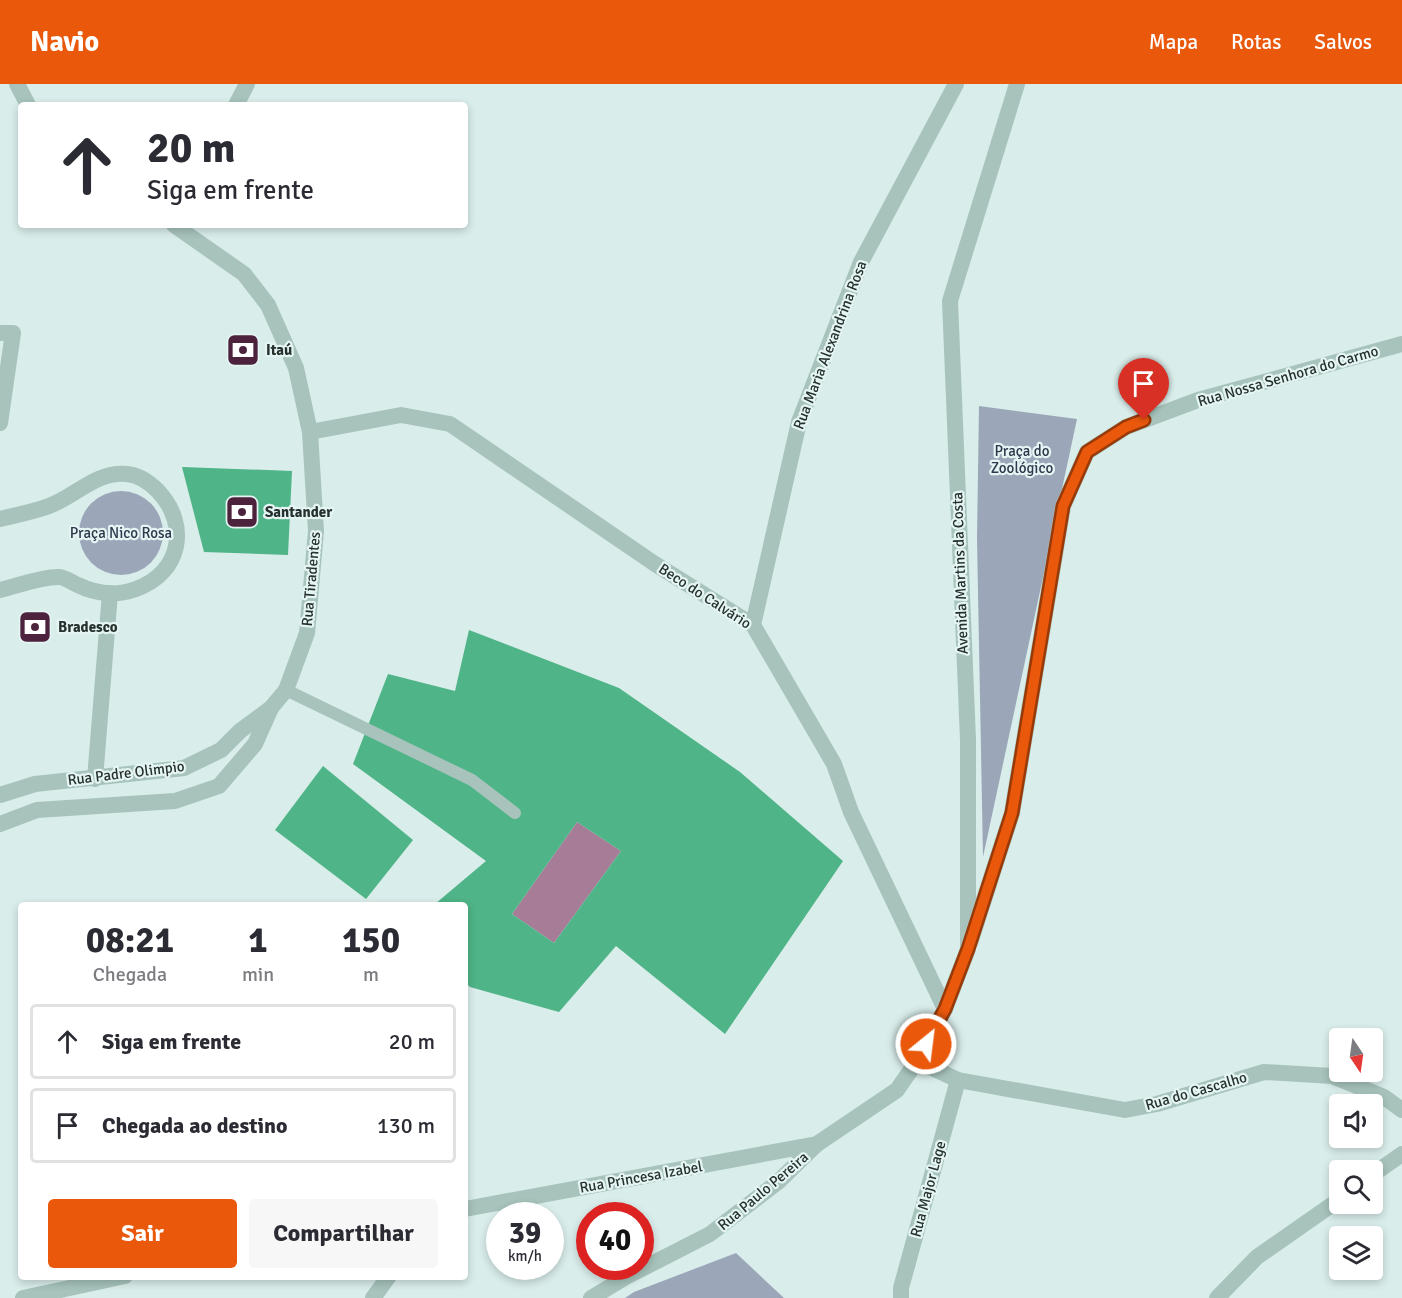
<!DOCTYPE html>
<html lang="pt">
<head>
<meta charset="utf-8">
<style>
  :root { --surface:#fff; --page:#f7f7f7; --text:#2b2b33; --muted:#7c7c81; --line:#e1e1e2; --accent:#ea580c }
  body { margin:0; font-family:Signika,sans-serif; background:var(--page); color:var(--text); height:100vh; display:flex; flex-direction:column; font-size:22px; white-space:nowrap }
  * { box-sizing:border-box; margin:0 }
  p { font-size:20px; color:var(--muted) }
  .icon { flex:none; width:33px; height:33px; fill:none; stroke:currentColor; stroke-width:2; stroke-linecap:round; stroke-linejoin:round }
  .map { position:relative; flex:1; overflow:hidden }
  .details { position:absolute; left:18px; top:818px; width:450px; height:378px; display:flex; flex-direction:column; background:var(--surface); border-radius:6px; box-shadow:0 3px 9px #0003 }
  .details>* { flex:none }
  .top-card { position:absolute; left:18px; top:18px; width:450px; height:126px; border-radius:6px; box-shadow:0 3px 9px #0003; background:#fff; color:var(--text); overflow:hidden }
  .needle { width:39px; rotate:167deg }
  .tools { position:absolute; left:1329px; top:944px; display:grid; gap:12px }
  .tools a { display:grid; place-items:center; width:54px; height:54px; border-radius:6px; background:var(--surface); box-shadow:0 3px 9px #0003; font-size:30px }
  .speed { position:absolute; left:486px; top:1118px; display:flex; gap:12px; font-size:30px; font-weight:700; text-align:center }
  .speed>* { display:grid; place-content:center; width:78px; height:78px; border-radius:50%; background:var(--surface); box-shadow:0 3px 9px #0003; line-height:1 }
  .speed small { font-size:15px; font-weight:400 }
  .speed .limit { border:9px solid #d22; background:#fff; color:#111 }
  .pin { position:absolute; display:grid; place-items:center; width:51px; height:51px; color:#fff; margin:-62px -26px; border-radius:50% 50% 50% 0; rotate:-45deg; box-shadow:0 0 6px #0007 }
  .pin .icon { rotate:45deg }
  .me { position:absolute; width:66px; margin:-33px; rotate:29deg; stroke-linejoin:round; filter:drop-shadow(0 0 4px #0008) }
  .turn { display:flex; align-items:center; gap:21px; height:126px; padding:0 30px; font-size:27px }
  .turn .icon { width:78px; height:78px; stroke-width:2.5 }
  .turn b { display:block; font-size:42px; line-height:51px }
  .eta { display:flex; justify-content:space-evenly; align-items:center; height:102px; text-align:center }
  .eta b { font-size:36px; font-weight:700; line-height:42px }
  .primary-button { display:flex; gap:12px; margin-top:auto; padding:12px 30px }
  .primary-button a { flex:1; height:69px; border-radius:6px; background:var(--accent); color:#fff; font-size:24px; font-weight:700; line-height:69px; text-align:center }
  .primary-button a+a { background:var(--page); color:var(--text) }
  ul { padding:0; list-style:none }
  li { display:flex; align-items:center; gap:18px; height:75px; margin:0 12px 9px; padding:0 18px; border:3px solid var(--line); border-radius:6px }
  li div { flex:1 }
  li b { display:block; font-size:22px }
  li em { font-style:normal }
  header { display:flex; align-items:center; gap:36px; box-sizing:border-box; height:84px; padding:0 30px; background:var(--accent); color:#fff }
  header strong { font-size:28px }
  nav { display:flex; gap:33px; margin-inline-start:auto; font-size:21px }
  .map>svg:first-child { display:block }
  .green { fill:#9ba6b9 }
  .water { fill:#a67c97 }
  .building { fill:#4fb487; fill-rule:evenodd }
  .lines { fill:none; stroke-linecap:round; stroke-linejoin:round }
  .service { stroke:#a7c3bc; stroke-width:12 }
  .minor { stroke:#a7c3bc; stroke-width:16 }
  .tertiary { stroke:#a7c3bc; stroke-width:16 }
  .route-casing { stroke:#983908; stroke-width:15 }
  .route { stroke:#ea580c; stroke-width:10 }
  .labels { text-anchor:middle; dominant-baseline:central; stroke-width:4.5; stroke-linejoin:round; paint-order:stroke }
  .street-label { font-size:15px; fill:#26312d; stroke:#e4f5f3 }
  .poi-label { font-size:15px; font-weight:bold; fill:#26312d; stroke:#e4f5f3; text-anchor:start }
  .park-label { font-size:15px; fill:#2e374b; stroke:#e4f5f3 }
</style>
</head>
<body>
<header>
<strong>Navio</strong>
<nav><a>Mapa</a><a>Rotas</a><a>Salvos</a></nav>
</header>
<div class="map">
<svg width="1402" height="1214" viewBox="0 0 1402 1214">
  <rect width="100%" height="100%" fill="#d9edea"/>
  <g class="green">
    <polygon points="979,322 1077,335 983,773 977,454"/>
    <circle cx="121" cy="449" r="42"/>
    <polygon points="736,1169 784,1214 625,1214 634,1208"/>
  </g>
  <polygon class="water" points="577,738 621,767 554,859 512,830"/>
  <g class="building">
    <polygon points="182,383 292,387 288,471 204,468"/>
    <path d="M469,546L619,604L740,688L843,777L725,950L616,862L559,928L470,903L465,898V820H435L486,777L353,680L388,590L455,607ZM577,738L621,767L554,859L512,830Z"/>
    <polygon points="323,682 413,756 366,815 275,746"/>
  </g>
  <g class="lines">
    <polyline class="service" points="286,606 472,696 515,729"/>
    <g class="minor">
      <polyline points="236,21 247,0"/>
      <polyline points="0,249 13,249 0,339"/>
      <polyline points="310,348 401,331 450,340 655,480 753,541 834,680 851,728 945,925"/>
      <path d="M0,435C16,431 33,428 49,422C76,412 96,387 127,390C139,391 150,399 158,407C190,441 181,489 136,505C117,512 96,510 78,501C72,499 64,492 58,493C40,493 17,502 0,506"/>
      <polyline points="753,541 799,338 861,178 956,0"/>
      <polyline points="95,695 110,509"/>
      <polyline points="0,740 37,726 175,717 219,702 255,660 271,624"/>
      <polyline points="970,859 1012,729 1063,422 1087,368 1126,343 1198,316 1402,260"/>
      <polyline points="917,977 958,996 1125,1026 1157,1020 1264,988 1332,992 1384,1013 1402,1026"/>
      <polyline points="1372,1091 1402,1070"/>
      <polyline points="23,1214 125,1192"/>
      <polyline points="591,1214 626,1193 710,1150 778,1098 817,1060"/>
      <polyline points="901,1214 901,1204 958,996"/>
      <polyline points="1217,1214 1257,1173 1340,1115"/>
    </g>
    <g class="tertiary">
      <polyline points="17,0 28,21"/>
      <polyline points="0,711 35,700 184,684 221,666 240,647 271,624 286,606 307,549 316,447 310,348 296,284 268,221 244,190 174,141"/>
      <polyline points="465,1125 817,1060 897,1006 917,977 945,925 968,865 968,656 950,217 1017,0"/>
      <polyline points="373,1214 389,1192"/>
    </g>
  </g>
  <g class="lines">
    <g class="route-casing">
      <polyline id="route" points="926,960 945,925 968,865 1012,729 1063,422 1087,368 1126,343 1144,336"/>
    </g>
    <use href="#route" class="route"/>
  </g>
  <defs>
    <g id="bank-square" transform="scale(1.725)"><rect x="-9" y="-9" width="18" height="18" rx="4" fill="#4c223c" stroke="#e4f5f3"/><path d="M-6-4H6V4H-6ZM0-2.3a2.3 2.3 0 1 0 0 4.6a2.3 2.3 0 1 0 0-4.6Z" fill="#fff"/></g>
  </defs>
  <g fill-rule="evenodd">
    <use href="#bank-square" x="243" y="266"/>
    <use href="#bank-square" x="242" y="428"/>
    <use href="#bank-square" x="35" y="543"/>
  </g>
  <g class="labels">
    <g class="street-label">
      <text transform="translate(830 261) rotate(-69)">Rua Maria Alexandrina Rosa</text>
      <text transform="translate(1288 292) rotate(-16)">Rua Nossa Senhora do Carmo</text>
      <text transform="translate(960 489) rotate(-92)">Avenida Martins da Costa</text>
      <text transform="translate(311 495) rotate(-85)">Rua Tiradentes</text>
      <text transform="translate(705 512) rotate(33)">Beco do Calvário</text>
      <text transform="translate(126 689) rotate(-7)">Rua Padre Olimpio</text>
      <text transform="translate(1196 1007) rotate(-16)">Rua do Cascalho</text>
      <text transform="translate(641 1093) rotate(-10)">Rua Princesa Izabel</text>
      <text transform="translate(928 1105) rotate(-75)">Rua Major Lage</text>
      <text transform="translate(763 1107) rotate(-40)">Rua Paulo Pereira</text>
    </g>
    <g class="poi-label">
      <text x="266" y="266">Itaú</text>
      <text x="265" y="428">Santander</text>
      <text x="58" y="543">Bradesco</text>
    </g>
    <g class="park-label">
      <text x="1022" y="367">Praça do<tspan x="1022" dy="17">Zoológico</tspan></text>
      <text x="121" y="449">Praça Nico Rosa</text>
    </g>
  </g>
</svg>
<div class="tools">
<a><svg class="needle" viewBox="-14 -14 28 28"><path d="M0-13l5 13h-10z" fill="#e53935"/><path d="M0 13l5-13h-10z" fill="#7c7c81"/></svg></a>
<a><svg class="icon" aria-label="sound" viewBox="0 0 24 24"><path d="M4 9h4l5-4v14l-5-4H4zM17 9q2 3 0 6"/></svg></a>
<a><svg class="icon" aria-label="search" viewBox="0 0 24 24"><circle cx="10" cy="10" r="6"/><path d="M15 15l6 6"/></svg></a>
<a><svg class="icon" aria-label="layers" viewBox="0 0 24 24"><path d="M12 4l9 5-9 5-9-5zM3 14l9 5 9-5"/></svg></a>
</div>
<div class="speed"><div>39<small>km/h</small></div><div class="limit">40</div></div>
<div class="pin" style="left:1144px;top:336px;background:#d93025"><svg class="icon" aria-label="arrive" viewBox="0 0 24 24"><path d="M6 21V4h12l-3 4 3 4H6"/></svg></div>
<svg class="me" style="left:926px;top:960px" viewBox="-20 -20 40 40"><circle r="17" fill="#ea580c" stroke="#fff" stroke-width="3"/><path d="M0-11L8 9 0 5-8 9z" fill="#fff"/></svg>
<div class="top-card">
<div class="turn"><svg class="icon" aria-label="ahead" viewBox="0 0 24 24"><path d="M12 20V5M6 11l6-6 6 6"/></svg><div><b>20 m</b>Siga em frente</div></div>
</div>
<section class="details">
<div class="eta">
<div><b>08:21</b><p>Chegada</p></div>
<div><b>1</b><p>min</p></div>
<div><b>150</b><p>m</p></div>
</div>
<ul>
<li><svg class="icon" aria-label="ahead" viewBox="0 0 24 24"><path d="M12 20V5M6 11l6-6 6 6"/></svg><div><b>Siga em frente</b></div><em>20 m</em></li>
<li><svg class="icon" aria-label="arrive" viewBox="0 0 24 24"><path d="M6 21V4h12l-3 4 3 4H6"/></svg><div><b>Chegada ao destino</b></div><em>130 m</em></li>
</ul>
<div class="primary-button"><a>Sair</a><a>Compartilhar</a></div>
</section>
</div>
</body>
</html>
